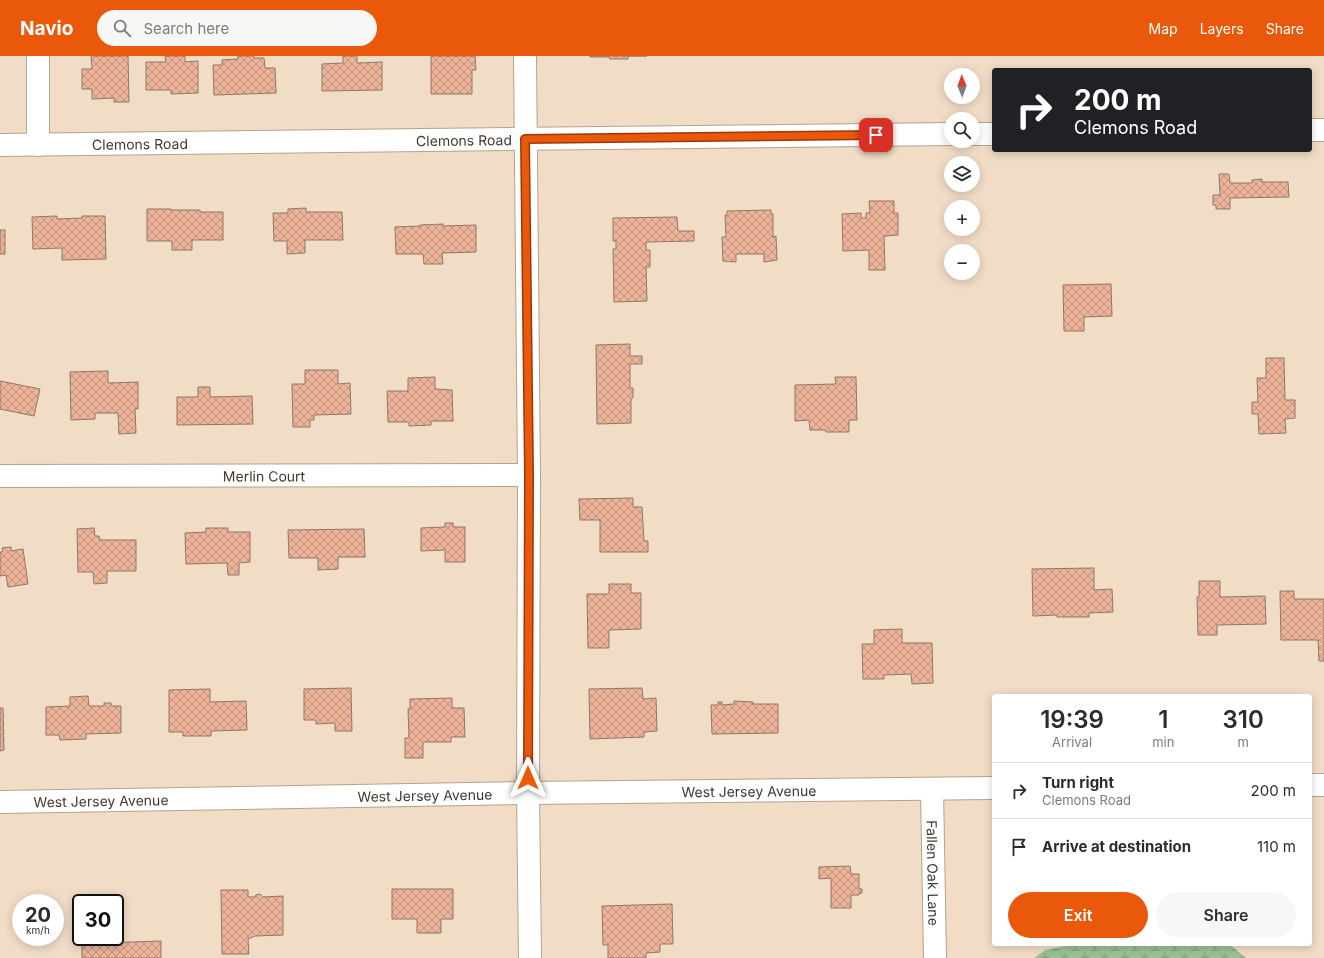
<!DOCTYPE html>
<html lang="en">
<head>
<meta charset="utf-8">
<style>
  :root { --surface:#fff; --page:#f7f7f7; --text:#2b2b33; --muted:#7c7c81; --line:#e1e1e2; --accent:#ea580c }
  body { margin:0; font-family:Inter,sans-serif; background:var(--page); color:var(--text); height:100vh; display:flex; flex-direction:column; font-size:15px; white-space:nowrap }
  * { box-sizing:border-box; margin:0 }
  p { font-size:13px; color:var(--muted) }
  .icon { flex:none; width:22px; height:22px; fill:none; stroke:currentColor; stroke-width:2; stroke-linecap:round; stroke-linejoin:round }
  .map { position:relative; flex:1; overflow:hidden }
  .panel { position:absolute; left:992px; top:638px; width:320px; height:252px; display:flex; flex-direction:column; background:var(--surface); border-radius:4px; box-shadow:0 2px 10px #0003 }
  .panel>* { flex:none }
  .hud { position:absolute; left:992px; top:12px; width:320px; height:84px; border-radius:4px; box-shadow:0 2px 10px #0003; background:#202124; color:#fff; overflow:hidden }
  .needle { width:26px; rotate:359deg }
  .controls { position:absolute; left:944px; top:12px; display:grid; gap:8px }
  .controls a { display:grid; place-items:center; width:36px; height:36px; border-radius:50%; background:var(--surface); box-shadow:0 2px 10px #0003; font-size:20px }
  .speed { position:absolute; left:12px; top:838px; display:flex; gap:8px; font-size:20px; font-weight:700; text-align:center }
  .speed>* { display:grid; place-content:center; width:52px; height:52px; border-radius:50%; background:var(--surface); box-shadow:0 2px 10px #0003; line-height:1 }
  .speed small { font-size:10px; font-weight:400 }
  .speed .limit { border:2px solid #111; border-radius:6px; background:#fff; color:#111 }
  .pin { position:absolute; display:grid; place-items:center; width:34px; height:34px; color:#fff; margin:-17px; border-radius:8px; box-shadow:0 2px 6px #0006 }
  .me { position:absolute; width:44px; margin:-22px; rotate:0deg; stroke-linejoin:round; filter:drop-shadow(0 0 3px #0008) }
  .turn { display:flex; align-items:center; gap:14px; height:84px; padding:0 16px; font-size:18px }
  .turn .icon { width:52px; height:52px; stroke-width:2.5 }
  .turn b { display:block; font-size:28px; line-height:34px }
  .eta { display:flex; justify-content:space-evenly; align-items:center; height:68px; text-align:center }
  .eta b { font-size:24px; font-weight:600; line-height:28px }
  .action { display:flex; gap:8px; margin-top:auto; padding:8px 16px }
  .action a { flex:1; height:46px; border-radius:24px; background:var(--accent); color:#fff; font-size:16px; font-weight:600; line-height:46px; text-align:center }
  .action a+a { background:var(--page); color:var(--text) }
  ul { padding:0; list-style:none }
  li { display:flex; align-items:center; gap:12px; height:56px; padding:0 16px; border-top:1px solid var(--line) }
  li div { flex:1 }
  li b { display:block; font-size:15px }
  li em { font-style:normal }
  header { display:flex; align-items:center; gap:24px; box-sizing:border-box; height:56px; padding:0 20px; background:var(--accent); color:#fff }
  header strong { font-size:19px }
  nav { display:flex; gap:22px; margin-inline-start:auto; font-size:14px }
  .search { width:280px; height:36px; background:var(--page); display:flex; align-items:center; gap:10px; box-sizing:border-box; padding:0 14px; border-radius:22px; color:var(--muted); font-size:15px }
  .map>svg:first-child { display:block }
  .wetland { fill:url(#wetland-marsh) }
  .building { fill:url(#building-cross-hatch); stroke:#90766a }
  .lines { fill:none; stroke-linecap:round; stroke-linejoin:round }
  .minor-casing { stroke:#b6a28d; stroke-width:24 }
  .minor { stroke:#fff; stroke-width:22 }
  .route-casing { stroke:#983908; stroke-width:10 }
  .route { stroke:#ea580c; stroke-width:7 }
  .labels { text-anchor:middle; dominant-baseline:central; stroke-width:3; stroke-linejoin:round; paint-order:stroke }
  .street-label { font-size:14px; fill:#413930; stroke:#fff }
</style>
</head>
<body>
<header>
<strong>Navio</strong>
<div class="search"><svg class="icon" aria-label="search" viewBox="0 0 24 24"><circle cx="10" cy="10" r="6"/><path d="M15 15l6 6"/></svg>Search here</div>
<nav><a>Map</a><a>Layers</a><a>Share</a></nav>
</header>
<div class="map">
<svg width="1324" height="902" viewBox="0 0 1324 902">
  <defs>
    <pattern id="wetland-marsh" width="20" height="14" patternUnits="userSpaceOnUse"><rect width="20" height="14" fill="#9bc196"/><path d="M1 5h8M5 5V1M11 12h8M15 12V8" fill="none" stroke="#809e7b"/></pattern>
    <pattern id="building-cross-hatch" width="8" height="8" patternUnits="userSpaceOnUse"><rect width="8" height="8" fill="#edb399"/><path d="M0 0l8 8M0 8l8-8" fill="none" stroke="#c2937d"/></pattern>
  </defs>
  <rect width="100%" height="100%" fill="#f1dcc6"/>
  <polygon class="wetland" points="1076,888 1229,888 1246,902 1034,902 1045,894"/>
  <g class="building">
    <polygon points="91,0 128,0 129,46 114,46 114,42 92,43 92,33 82,33 82,13 92,13"/>
    <polygon points="165,0 185,0 185,6 198,5 198,37 171,38 171,34 146,34 146,6 166,6"/>
    <polygon points="238,0 254,0 254,2 264,2 265,12 275,12 276,37 214,39 213,9 222,9 222,4 238,3"/>
    <polygon points="343,0 357,0 357,7 382,6 382,34 322,35 322,8 343,7"/>
    <polygon points="431,0 475,0 476,14 472,14 472,38 431,38"/>
    <polygon points="590,0 647,0 628,0 628,3 610,3 609,1 590,1"/>
    <polygon points="1219,118 1229,118 1230,127 1252,127 1252,124 1262,123 1262,126 1288,126 1289,141 1230,142 1230,153 1216,153 1216,149 1213,149 1213,139 1220,139"/>
    <polygon points="869,145 894,145 894,157 898,157 898,179 885,180 884,182 885,214 869,214 869,194 843,195 842,158 861,157 861,162 866,162 866,157 870,157"/>
    <polygon points="306,152 306,156 342,156 343,184 305,184 305,197 287,198 287,185 274,185 273,157 288,157 288,153"/>
    <polygon points="147,153 171,153 171,154 200,154 200,156 223,156 223,184 192,184 192,194 172,194 172,185 147,185"/>
    <polygon points="771,154 771,158 773,158 773,181 776,180 777,204 764,206 764,198 736,198 736,206 723,205 722,181 726,181 725,159 727,159 727,155"/>
    <polygon points="57,160 57,163 82,162 82,160 105,160 106,203 62,204 62,192 33,193 32,161"/>
    <polygon points="677,161 678,175 694,175 694,185 646,186 646,194 650,194 650,211 646,211 647,245 614,246 613,193 616,193 616,185 613,185 613,162"/>
    <polygon points="443,168 443,170 476,169 476,196 442,197 443,208 424,208 423,198 396,198 395,171 420,170 420,169"/>
    <rect x="0" y="174" width="5" height="24"/>
    <polygon points="1111,228 1112,260 1084,261 1084,275 1064,275 1063,229"/>
    <polygon points="630,288 630,300 642,300 642,308 630,308 630,332 633,332 633,342 631,342 631,367 597,368 596,289"/>
    <polygon points="1266,302 1284,302 1285,344 1295,344 1295,362 1285,363 1286,377 1259,378 1258,358 1252,358 1252,346 1258,346 1257,322 1266,322"/>
    <polygon points="305,314 338,314 338,328 350,327 351,358 314,359 314,364 310,364 310,371 293,371 292,328 305,328"/>
    <polygon points="108,315 108,327 138,326 138,353 135,353 136,377 119,378 118,357 95,357 95,363 71,364 70,316"/>
    <polygon points="435,321 435,333 452,334 453,365 431,365 431,369 409,370 409,366 388,366 387,335 408,335 408,322"/>
    <polygon points="835,321 856,321 857,364 849,364 849,376 826,376 825,374 810,374 809,364 795,365 795,329 836,328"/>
    <polygon points="0,325 40,333 34,360 0,353"/>
    <polygon points="198,331 210,331 210,341 252,340 253,368 177,369 177,341 198,341"/>
    <polygon points="633,442 633,451 642,451 644,485 648,485 648,496 600,496 600,464 580,464 579,443"/>
    <polygon points="445,467 453,467 453,471 465,471 465,506 445,506 445,494 421,495 421,472 445,471"/>
    <polygon points="94,472 95,480 99,480 100,484 136,484 136,515 107,515 107,527 94,528 93,516 78,516 77,473"/>
    <polygon points="206,472 228,472 228,476 250,476 250,506 239,507 239,519 228,519 227,507 186,508 185,477 206,476"/>
    <polygon points="364,473 365,501 338,501 338,513 318,514 318,502 289,502 288,474"/>
    <polygon points="11,491 11,495 23,493 28,528 8,531 6,519 0,520 0,496 3,496 2,492"/>
    <polygon points="1094,512 1094,534 1112,533 1113,556 1089,557 1089,561 1057,561 1057,559 1033,560 1032,513"/>
    <polygon points="1199,525 1220,525 1220,541 1265,540 1266,568 1217,569 1217,579 1198,579 1197,541 1199,541"/>
    <polygon points="609,528 631,528 631,537 641,537 641,573 609,574 609,592 588,592 587,538 609,538"/>
    <polygon points="1280,535 1294,535 1294,543 1324,543 1324,605 1319,605 1318,584 1281,584"/>
    <polygon points="902,573 902,587 932,587 933,627 912,628 911,618 884,619 884,623 863,623 862,588 874,588 874,574"/>
    <polygon points="351,632 352,675 335,675 335,667 316,668 316,664 304,664 304,633"/>
    <polygon points="642,632 643,643 656,642 657,675 644,676 644,681 590,683 589,633"/>
    <polygon points="210,633 210,646 246,645 247,674 211,675 211,680 183,680 183,676 169,676 169,634"/>
    <polygon points="88,640 89,650 104,650 104,647 111,647 111,650 121,650 121,677 86,678 86,683 60,684 59,679 46,679 46,651 70,650 70,641"/>
    <polygon points="452,642 452,652 464,652 465,681 451,681 451,686 423,686 423,702 405,702 405,682 409,682 408,653 410,653 410,643"/>
    <polygon points="734,645 753,646 753,648 778,648 778,677 712,678 711,649 718,649 718,646 722,646 722,649 734,648"/>
    <polygon points="0,652 3,652 4,694 0,695"/>
    <polygon points="850,810 851,818 859,818 859,833 862,833 862,837 859,837 859,839 851,839 851,852 831,852 831,822 819,823 819,811"/>
    <polygon points="392,833 453,833 453,863 441,863 441,877 417,877 417,863 392,863"/>
    <polygon points="221,834 248,834 248,841 254,841 256,839 260,838 263,841 283,840 283,879 255,880 248,883 249,898 222,898"/>
    <polygon points="672,848 673,888 660,888 660,896 646,897 646,902 608,902 608,889 603,889 602,850"/>
    <polygon points="161,885 161,902 82,902 82,889 102,888 102,887"/>
  </g>
  <g class="lines">
    <g class="minor-casing">
      <g id="minor">
        <polyline points="38,0 38,89"/>
        <polyline points="525,0 529,419 528,737 530,902"/>
        <polyline points="1310,74 1324,74"/>
        <polyline points="973,78 994,78"/>
        <path id="s1" d="M0,89L951,78"/>
        <path id="s2" d="M0,420L529,419"/>
        <polyline points="1310,729 1324,729"/>
        <path id="s3" d="M932,733L935,902"/>
        <path id="s4" d="M0,746L528,737L994,732"/>
      </g>
    </g>
    <use href="#minor" class="minor"/>
  </g>
  <g class="lines">
    <g class="route-casing">
      <polyline id="route" points="528,722 529,418 525,83 876,79"/>
    </g>
    <use href="#route" class="route"/>
  </g>
  <g class="labels">
    <g class="street-label">
      <text stroke="none"><textPath href="#s1" startOffset="464">Clemons Road</textPath></text>
      <text stroke="none"><textPath href="#s1" startOffset="140">Clemons Road</textPath></text>
      <text stroke="none"><textPath href="#s2" startOffset="264">Merlin Court</textPath></text>
      <text stroke="none"><textPath href="#s4" startOffset="749">West Jersey Avenue</textPath></text>
      <text stroke="none"><textPath href="#s4" startOffset="425">West Jersey Avenue</textPath></text>
      <text stroke="none"><textPath href="#s4" startOffset="101">West Jersey Avenue</textPath></text>
      <text stroke="none"><textPath href="#s3" startOffset="84">Fallen Oak Lane</textPath></text>
    </g>
  </g>
</svg>
<div class="controls">
<a><svg class="needle" viewBox="-14 -14 28 28"><path d="M0-13l5 13h-10z" fill="#e53935"/><path d="M0 13l5-13h-10z" fill="#7c7c81"/></svg></a>
<a><svg class="icon" aria-label="search" viewBox="0 0 24 24"><circle cx="10" cy="10" r="6"/><path d="M15 15l6 6"/></svg></a>
<a><svg class="icon" aria-label="layers" viewBox="0 0 24 24"><path d="M12 4l9 5-9 5-9-5zM3 14l9 5 9-5"/></svg></a>
<a>+</a>
<a>−</a>
</div>
<div class="speed"><div>20<small>km/h</small></div><div class="limit">30</div></div>
<div class="pin" style="left:876px;top:79px;background:#d93025"><svg class="icon" aria-label="arrive" viewBox="0 0 24 24"><path d="M6 21V4h12l-3 4 3 4H6"/></svg></div>
<svg class="me" style="left:528px;top:722px" viewBox="-20 -20 40 40"><path d="M0-17L14 15 0 8-14 15z" fill="#ea580c" stroke="#fff" stroke-width="4"/></svg>
<div class="hud">
<div class="turn"><svg class="icon" aria-label="right" viewBox="0 0 24 24"><path d="M7 20v-9h11M14 6l5 5-5 5"/></svg><div><b>200 m</b>Clemons Road</div></div>
</div>
<section class="panel">
<div class="eta">
<div><b>19:39</b><p>Arrival</p></div>
<div><b>1</b><p>min</p></div>
<div><b>310</b><p>m</p></div>
</div>
<ul>
<li><svg class="icon" aria-label="right" viewBox="0 0 24 24"><path d="M7 20v-9h11M14 6l5 5-5 5"/></svg><div><b>Turn right</b><p>Clemons Road</p></div><em>200 m</em></li>
<li><svg class="icon" aria-label="arrive" viewBox="0 0 24 24"><path d="M6 21V4h12l-3 4 3 4H6"/></svg><div><b>Arrive at destination</b></div><em>110 m</em></li>
</ul>
<div class="action"><a>Exit</a><a>Share</a></div>
</section>
</div>
</body>
</html>
